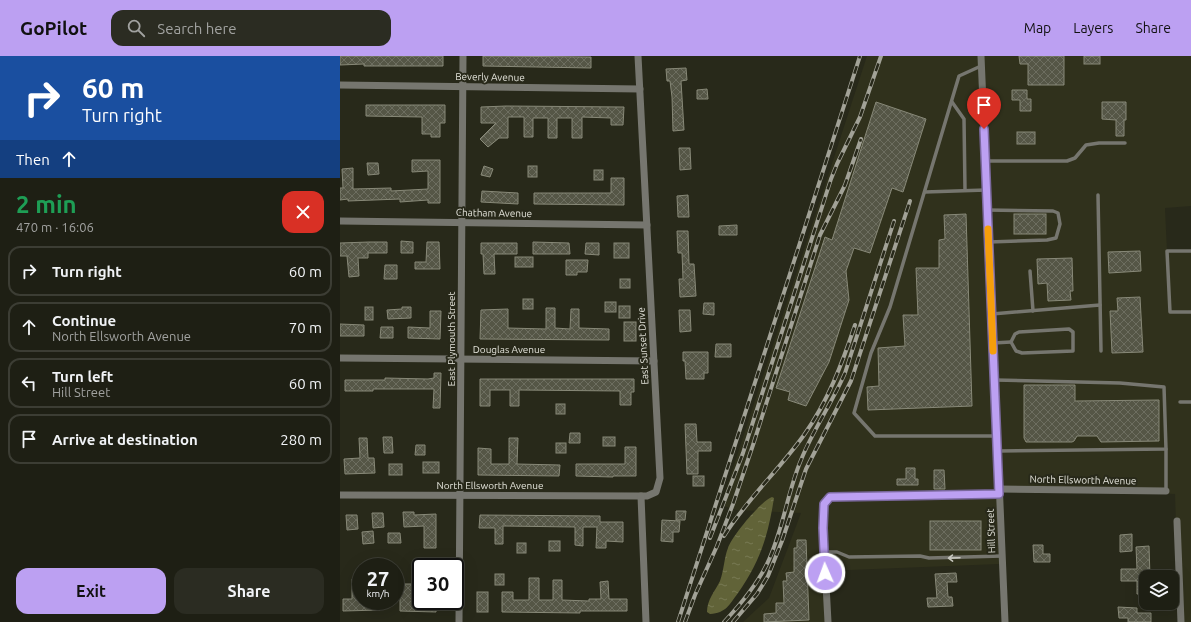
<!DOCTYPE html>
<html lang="en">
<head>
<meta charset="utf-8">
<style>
  :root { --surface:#1e1f14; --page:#2b2c22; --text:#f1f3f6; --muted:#a1a2a0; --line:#3c3d34; --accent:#bca0f2 }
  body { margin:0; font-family:Ubuntu,sans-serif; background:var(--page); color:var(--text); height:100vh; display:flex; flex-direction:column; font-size:15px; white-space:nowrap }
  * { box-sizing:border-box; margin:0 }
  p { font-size:13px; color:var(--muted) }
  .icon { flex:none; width:22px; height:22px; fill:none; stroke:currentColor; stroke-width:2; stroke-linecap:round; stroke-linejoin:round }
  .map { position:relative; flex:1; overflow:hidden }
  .side { display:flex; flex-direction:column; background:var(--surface); width:340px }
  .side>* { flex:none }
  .hud { background:#1a4fa0; color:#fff; overflow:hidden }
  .buttons { position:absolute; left:799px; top:514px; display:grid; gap:8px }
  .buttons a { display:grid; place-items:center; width:40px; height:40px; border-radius:8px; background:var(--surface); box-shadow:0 4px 16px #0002,0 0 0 1px var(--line); font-size:20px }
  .speed { position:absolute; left:12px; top:502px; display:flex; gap:8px; font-size:20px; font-weight:700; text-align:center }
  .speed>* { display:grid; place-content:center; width:52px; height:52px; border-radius:50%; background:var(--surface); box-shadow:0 4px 16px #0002,0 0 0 1px var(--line); line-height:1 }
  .speed small { font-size:10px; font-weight:400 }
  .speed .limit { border:2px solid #111; border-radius:6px; background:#fff; color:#111 }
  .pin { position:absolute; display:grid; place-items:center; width:34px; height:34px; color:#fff; margin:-41px -17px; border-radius:50% 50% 50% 0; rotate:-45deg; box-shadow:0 0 4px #0007 }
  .pin .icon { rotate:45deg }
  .me { position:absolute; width:44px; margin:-22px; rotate:358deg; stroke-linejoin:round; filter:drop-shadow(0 0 3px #0008) }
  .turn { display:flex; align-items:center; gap:14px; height:84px; padding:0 16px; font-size:18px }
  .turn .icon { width:52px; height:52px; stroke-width:2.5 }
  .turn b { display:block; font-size:28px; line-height:34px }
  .then { display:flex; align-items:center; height:38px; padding:0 16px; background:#0003; gap:8px; font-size:15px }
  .round { display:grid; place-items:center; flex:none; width:42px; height:42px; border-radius:12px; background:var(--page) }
  .headline { display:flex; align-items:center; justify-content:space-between; height:68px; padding:0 16px }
  h1 { font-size:24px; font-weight:700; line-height:30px; color:#1e9e55 }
  .action { display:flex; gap:8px; margin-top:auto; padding:8px 16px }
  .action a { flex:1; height:46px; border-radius:12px; background:var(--accent); color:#111; font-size:16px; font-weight:700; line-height:46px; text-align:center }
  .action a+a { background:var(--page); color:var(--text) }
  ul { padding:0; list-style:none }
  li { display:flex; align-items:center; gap:12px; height:50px; margin:0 8px 6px; padding:0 8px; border:2px solid var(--line); border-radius:12px }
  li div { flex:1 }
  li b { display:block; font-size:15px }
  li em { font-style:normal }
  header { display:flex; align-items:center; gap:24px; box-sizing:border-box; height:56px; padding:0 20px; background:var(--accent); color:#111 }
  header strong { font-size:19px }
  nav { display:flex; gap:22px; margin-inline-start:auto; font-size:14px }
  .search { width:280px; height:36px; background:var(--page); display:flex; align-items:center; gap:10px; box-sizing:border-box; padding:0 14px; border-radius:12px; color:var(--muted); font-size:15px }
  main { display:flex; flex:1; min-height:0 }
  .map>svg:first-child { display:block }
  .built { fill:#30311c }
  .water { fill:url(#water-ripples) }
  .building { fill:url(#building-cross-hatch); stroke:#888978 }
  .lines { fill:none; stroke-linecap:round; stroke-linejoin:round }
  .lane { stroke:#76766f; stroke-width:3.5 }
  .street { stroke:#76766f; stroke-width:7 }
  .rail-casing { stroke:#a2a297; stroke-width:4 }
  .rail { stroke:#28291a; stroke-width:2.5; stroke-dasharray:8; stroke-linecap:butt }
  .oneway { stroke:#c8c8bf }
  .route-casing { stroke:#7a689d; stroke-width:10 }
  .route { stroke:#bca0f2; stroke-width:7 }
  .slow { stroke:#f59e0b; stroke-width:7 }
  .labels { text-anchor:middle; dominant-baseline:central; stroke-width:4; stroke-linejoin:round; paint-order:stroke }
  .street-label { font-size:10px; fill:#e3e3da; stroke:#28291a }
</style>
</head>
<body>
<header>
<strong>GoPilot</strong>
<div class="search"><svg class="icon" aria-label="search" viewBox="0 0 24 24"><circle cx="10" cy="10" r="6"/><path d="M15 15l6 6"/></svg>Search here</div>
<nav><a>Map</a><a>Layers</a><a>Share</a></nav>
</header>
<main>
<section class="side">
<div class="hud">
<div class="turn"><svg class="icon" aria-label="right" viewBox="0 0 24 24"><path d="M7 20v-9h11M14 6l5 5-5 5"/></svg><div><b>60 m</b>Turn right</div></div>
<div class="then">Then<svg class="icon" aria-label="ahead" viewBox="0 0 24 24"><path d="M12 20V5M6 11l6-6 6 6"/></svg></div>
</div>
<div class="headline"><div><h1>2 min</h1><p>470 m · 16:06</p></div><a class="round" style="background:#d93025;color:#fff"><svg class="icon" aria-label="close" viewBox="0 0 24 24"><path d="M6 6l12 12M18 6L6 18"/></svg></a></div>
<ul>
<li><svg class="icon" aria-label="right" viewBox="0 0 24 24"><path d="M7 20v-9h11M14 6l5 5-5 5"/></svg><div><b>Turn right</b></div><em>60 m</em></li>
<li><svg class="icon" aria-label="ahead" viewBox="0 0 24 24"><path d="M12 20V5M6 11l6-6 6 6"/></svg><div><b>Continue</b><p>North Ellsworth Avenue</p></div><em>70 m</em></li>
<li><svg class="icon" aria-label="left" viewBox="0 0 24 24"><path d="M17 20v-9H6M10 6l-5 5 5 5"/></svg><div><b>Turn left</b><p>Hill Street</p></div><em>60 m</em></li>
<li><svg class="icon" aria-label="arrive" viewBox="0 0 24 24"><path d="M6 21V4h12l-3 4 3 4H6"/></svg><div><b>Arrive at destination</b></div><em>280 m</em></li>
</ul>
<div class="action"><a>Exit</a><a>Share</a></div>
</section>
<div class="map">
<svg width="851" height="566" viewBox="0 0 851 566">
  <defs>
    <pattern id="water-ripples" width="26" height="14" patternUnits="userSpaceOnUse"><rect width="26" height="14" fill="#616338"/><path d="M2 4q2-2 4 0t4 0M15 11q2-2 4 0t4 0" fill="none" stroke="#787954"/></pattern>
    <pattern id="building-cross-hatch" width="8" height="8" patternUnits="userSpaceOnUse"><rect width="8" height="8" fill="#555646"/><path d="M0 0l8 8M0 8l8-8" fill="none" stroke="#6d6e60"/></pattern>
  </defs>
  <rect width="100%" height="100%" fill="#28291a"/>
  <polygon class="built" points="527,0 851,0 851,150 825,152 827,196 851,196 851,566 839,566 835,438 656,431 659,508 484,515 485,566 403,566 429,542 461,457 396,454 381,449"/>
  <path class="water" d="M432,441L434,442C428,480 420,506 398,537C389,549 386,557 370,558L367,556C367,544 375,535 380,525C384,514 384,502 388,492C392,480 421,445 432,441Z"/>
  <g class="building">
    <polygon points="0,0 103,0 103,10 24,10 24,8 0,9"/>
    <polygon points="143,0 251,1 251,12 143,10"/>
    <polygon points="679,0 724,0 724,29 688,29 688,8 680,8"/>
    <rect x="744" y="0" width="16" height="8"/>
    <polygon points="346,12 347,24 341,25 344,74 333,75 332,41 330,25 327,25 326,13"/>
    <polygon points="367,33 368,43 357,43 357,34"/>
    <polygon points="672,34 687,34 687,43 691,43 691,55 680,55 680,44 672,44"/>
    <polygon points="536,46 586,63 563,136 552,132 530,197 514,192 506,215 509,244 489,306 466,350 448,344 450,336 436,332 485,181 492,184"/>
    <polygon points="762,46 786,46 786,64 784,64 784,80 776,80 776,64 762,63"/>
    <polygon points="26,49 105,49 105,67 100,67 100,81 91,81 91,78 82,78 82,61 26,60"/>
    <polygon points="166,50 284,51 283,69 271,69 271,62 242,61 242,82 232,82 232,62 217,62 217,82 208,82 208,62 193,62 193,81 184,81 184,61 168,61 168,82 159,82 148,91 140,83 156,67 141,67 141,51"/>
    <rect x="677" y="76" width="18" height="12"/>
    <polygon points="339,92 350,92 351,113 340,114"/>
    <polygon points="72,104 100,104 100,147 88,147 88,144 60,146 60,143 8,145 8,143 0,144 0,132 3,132 2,113 13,112 13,133 51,132 51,135 88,133 88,115 72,116"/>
    <polygon points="27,107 38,107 39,118 28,119"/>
    <polygon points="144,110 153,113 150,121 141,119"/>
    <rect x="188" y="110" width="9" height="11"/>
    <rect x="254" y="114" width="9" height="10"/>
    <polygon points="271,122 284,122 284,149 194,148 194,137 271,137"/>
    <polygon points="142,135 178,137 178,148 141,146"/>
    <polygon points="348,139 349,161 338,161 337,140"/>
    <polygon points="626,158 632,350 528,354 527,331 539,330 538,292 565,290 563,259 578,259 576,212 599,212 599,184 605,183 604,159"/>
    <rect x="674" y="158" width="32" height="20"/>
    <polygon points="397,169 397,179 379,179 379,170"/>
    <polygon points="337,175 348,175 349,208 354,208 356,240 340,241 339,223 343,223 342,197 338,197"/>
    <polygon points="61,185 73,186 73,197 61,197"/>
    <polygon points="29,186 47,186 47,197 28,197 28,202 18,202 19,220 9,221 7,200 0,200 0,187"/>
    <polygon points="87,186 99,186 100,213 75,213 75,206 86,206"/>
    <polygon points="193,186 229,187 230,198 193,198"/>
    <polygon points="141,187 177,187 177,198 154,198 155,218 144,218 143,198 141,198"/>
    <polygon points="246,187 259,187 259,199 245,198"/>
    <rect x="274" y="187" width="15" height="15"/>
    <polygon points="800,195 801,215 769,217 768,196"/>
    <rect x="175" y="201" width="18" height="10"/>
    <polygon points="732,202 733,235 730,235 731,244 708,245 707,227 698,228 697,203"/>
    <polygon points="226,204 248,204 247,216 237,216 237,219 226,219"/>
    <polygon points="45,209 57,209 57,223 44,223"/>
    <rect x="280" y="223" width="10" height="9"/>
    <polygon points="800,241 803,296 772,297 770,255 778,255 777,242"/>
    <rect x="183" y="243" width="10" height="10"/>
    <rect x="265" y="246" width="11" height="10"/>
    <polygon points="364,247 374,247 374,259 363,258"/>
    <rect x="279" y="250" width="11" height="12"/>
    <rect x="25" y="251" width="8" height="13"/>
    <polygon points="62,251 71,251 71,262 48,263 47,254 62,253"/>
    <polygon points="206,252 215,252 215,272 230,273 231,253 239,253 239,272 269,273 269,284 140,283 141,254 168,253 168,272 206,273"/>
    <polygon points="339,254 350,254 351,275 340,276"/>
    <polygon points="90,255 101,255 100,283 68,282 68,271 90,272"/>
    <rect x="284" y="266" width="12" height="19"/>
    <polygon points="0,268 24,269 24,280 0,280"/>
    <polygon points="41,271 53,271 53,282 40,282"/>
    <polygon points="376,288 391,288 391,301 375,301"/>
    <polygon points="343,296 368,296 368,317 364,317 364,323 346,323 345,305 343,305"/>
    <polygon points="94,317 101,317 100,352 93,352 94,333 33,333 33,335 5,335 5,324 45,324 45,322 88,323 94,322"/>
    <polygon points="140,323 294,323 294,336 291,336 291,349 280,349 280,335 179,334 179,350 170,350 170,334 150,334 150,350 140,350"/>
    <polygon points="684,329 735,329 735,345 819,344 819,385 761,386 757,380 737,380 734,385 732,386 686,386 684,382"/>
    <rect x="216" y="348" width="9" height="10"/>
    <polygon points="345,368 356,368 357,386 371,386 371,395 358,395 358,418 347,418"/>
    <polygon points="230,377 240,377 240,387 229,387"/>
    <polygon points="43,381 52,381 53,397 44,397"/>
    <rect x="263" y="381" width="12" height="9"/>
    <polygon points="19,382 27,382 28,402 34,402 35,417 5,418 4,403 20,402"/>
    <polygon points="169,382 178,382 177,408 220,409 219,420 138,419 138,392 151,393 151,408 169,408"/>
    <rect x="216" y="387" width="10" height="10"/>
    <polygon points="76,389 85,389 85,399 75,399"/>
    <polygon points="285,391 296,391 296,420 273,420 273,421 236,420 236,408 285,408"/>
    <rect x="83" y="406" width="16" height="11"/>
    <rect x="49" y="408" width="13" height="11"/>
    <polygon points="566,412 575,412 575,423 578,423 578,429 557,429 557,423 566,423"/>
    <polygon points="594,414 604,414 605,433 594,433"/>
    <rect x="353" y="420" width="11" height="10"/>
    <polygon points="336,455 346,455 345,464 336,464"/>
    <polygon points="63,456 74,456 74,459 96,458 96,492 84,492 84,470 64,471"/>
    <polygon points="32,457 43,457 44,471 33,472"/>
    <polygon points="6,459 17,459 18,473 7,474"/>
    <polygon points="140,459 260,460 260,466 283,466 283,486 266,485 266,492 256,492 257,471 243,471 243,490 235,489 235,471 163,470 163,488 155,488 155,472 139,472"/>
    <polygon points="322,464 340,465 339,476 333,476 333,486 321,485"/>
    <rect x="590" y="465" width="51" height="29"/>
    <polygon points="33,475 34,487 23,488 22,476"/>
    <polygon points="48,477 60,477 61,487 48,487"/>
    <polygon points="792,478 792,495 780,496 780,479"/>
    <polygon points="457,484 466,484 469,564 424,566 424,558 436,557 436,547 444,547 443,525 447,525 446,517 454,516 454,492 457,492"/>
    <rect x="209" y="485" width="11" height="10"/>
    <rect x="177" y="487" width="9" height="10"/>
    <polygon points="693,489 703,489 703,498 710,498 710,506 694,506"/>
    <polygon points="809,490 810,521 806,521 806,538 797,538 797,525 781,525 781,513 797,513 796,491"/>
    <polygon points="616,517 617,526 607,526 608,541 612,541 613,550 588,551 587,542 597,542 595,518"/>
    <rect x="155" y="518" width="9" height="11"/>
    <polygon points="189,522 199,522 199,544 213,544 213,524 222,524 222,544 249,545 249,543 261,543 260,526 268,525 269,543 287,543 287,555 240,555 240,557 162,556 162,536 173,536 173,544 189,544"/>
    <polygon points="12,523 21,524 21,545 40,545 40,554 3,555 3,543 12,543"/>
    <polygon points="60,528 73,528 72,545 96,545 96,556 60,555"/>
    <rect x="137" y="536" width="11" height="20"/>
    <polygon points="778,551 797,552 797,557 811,557 811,566 788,566 788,562 779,562"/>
  </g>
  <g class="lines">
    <g class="lane">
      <polyline points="641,10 619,20 550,251 531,297 514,357 535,380 657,380"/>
      <polyline points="612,46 624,63 625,134"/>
      <polyline points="645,105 727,105 735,102 746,89 759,87 785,87"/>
      <polyline points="585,136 646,134"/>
      <polyline points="758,139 761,295"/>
      <polyline points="647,154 713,155 718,157 720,168 716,182 707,184 649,186"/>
      <polyline points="851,195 827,195 830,256 851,256"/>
      <polyline points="690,215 693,255"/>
      <polyline points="652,258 760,249"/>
      <polygon points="729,273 733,276 733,295 682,297 676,295 671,286 675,278 679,276"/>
      <polyline points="653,287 671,286"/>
      <polyline points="655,324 780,327 824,331 826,393 658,395"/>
      <polyline points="840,346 851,346"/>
      <polyline points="826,393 826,435"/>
      <polyline points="484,496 497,496 509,501 580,500 589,502 662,500"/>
    </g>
    <g class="street">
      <polyline points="641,0 665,566"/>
      <polyline points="0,29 300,33"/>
      <polyline points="0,165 307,169"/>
      <polyline points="0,302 314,305"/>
      <polyline points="659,433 826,435"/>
      <polyline points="0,439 301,440 307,440 316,436 320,422 298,0"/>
      <polyline points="301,440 306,566"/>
      <polyline points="837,465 841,566"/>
      <polyline points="119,566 123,0"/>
      <polyline points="488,566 483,472 484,447 490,441 659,438"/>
    </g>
    <g class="rail-casing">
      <g id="rail">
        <path d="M384,480C407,443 439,414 464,379C488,345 502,308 515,269"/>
        <polyline points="370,482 403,397 491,123 497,108 520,61 541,0"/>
        <polyline points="338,566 520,0"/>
        <polyline points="345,566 355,539 377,490 393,448 413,389 480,179 505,129 521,83"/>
        <path d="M384,566C401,548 416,530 427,508C443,475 447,437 461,404C473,374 492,347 505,317L554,165"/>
        <polyline points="393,566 417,538 428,520 442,485 466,413 511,325 570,145"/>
      </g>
    </g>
    <use href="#rail" class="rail"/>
  </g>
  <defs><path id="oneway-shaft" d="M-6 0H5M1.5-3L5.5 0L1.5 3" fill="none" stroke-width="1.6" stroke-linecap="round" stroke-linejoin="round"/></defs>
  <use class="oneway" href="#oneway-shaft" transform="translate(614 502) rotate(178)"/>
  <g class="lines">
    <g class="route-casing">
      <polyline id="route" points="485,517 483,472 484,448 490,441 659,438 644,73"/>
    </g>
    <use href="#route" class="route"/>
    <polyline class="slow" points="648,173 653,295"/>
  </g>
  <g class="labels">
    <g class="street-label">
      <text transform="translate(150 21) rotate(1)">Beverly Avenue</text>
      <text transform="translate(154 157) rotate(1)">Chatham Avenue</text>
      <text transform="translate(111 283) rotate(-90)">East Plymouth Street</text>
      <text transform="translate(303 290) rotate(-93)">East Sunset Drive</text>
      <text x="169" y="293">Douglas Avenue</text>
      <text transform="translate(743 424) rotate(1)">North Ellsworth Avenue</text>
      <text x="150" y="429">North Ellsworth Avenue</text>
      <text transform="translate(651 475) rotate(-92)">Hill Street</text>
    </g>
  </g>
</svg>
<div class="buttons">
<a><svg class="icon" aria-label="layers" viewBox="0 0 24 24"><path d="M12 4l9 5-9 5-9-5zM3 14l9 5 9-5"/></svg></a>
</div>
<div class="speed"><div>27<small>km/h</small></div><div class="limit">30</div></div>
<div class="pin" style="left:644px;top:73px;background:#d93025"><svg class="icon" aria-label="arrive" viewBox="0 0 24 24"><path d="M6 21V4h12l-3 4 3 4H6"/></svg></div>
<svg class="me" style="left:485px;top:517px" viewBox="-20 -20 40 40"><circle r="17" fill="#bca0f2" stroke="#fff" stroke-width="3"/><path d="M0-11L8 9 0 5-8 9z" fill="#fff"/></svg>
</div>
</main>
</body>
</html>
